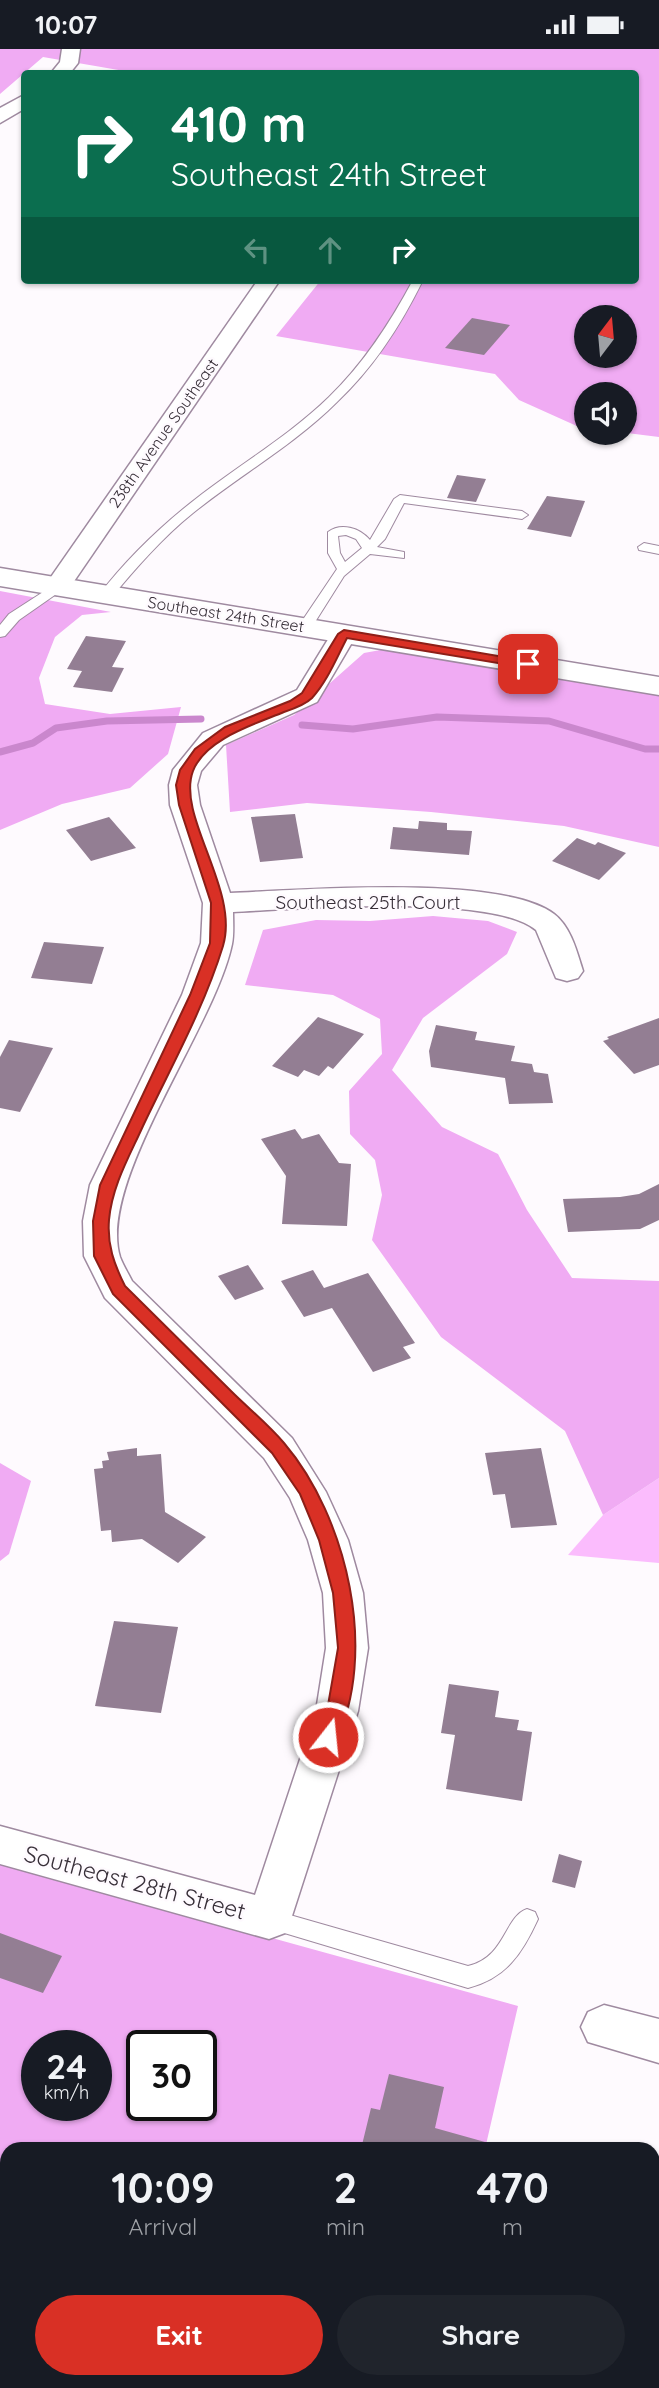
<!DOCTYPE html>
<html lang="en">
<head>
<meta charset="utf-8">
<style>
  :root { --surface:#171b24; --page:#20242c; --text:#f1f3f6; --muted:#9ea1a6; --accent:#d93025 }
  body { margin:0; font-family:Quicksand,sans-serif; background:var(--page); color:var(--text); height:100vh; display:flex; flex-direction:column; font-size:26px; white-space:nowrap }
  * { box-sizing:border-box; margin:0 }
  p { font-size:23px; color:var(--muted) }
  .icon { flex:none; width:38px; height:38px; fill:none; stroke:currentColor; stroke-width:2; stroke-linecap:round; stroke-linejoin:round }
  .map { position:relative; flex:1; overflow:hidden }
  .details { position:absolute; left:0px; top:2093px; width:660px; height:247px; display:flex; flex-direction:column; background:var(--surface); border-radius:21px 21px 0 0; box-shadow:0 2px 5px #0004 }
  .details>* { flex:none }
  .top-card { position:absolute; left:21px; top:21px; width:618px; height:214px; border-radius:7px; box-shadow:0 2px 5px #0004; background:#0b6e4f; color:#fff; overflow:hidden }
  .needle { width:46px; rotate:16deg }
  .buttons { position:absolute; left:574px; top:256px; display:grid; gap:14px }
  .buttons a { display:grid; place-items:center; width:63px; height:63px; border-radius:50%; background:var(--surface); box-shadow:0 2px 5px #0004; font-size:35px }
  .speed { position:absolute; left:21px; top:1981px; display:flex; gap:14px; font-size:35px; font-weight:700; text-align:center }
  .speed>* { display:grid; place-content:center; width:91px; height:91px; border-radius:50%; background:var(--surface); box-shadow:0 2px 5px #0004; line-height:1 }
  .speed small { font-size:18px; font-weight:400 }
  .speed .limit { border:4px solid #111; border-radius:10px; background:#fff; color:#111 }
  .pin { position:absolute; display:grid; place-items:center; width:60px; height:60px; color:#fff; margin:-30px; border-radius:14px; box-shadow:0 4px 10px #0006 }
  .me { position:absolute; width:77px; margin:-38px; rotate:16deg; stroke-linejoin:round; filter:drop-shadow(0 0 5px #0008) }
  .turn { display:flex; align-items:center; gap:24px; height:147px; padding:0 35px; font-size:32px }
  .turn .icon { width:91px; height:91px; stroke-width:2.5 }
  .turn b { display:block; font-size:49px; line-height:60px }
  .lanes { display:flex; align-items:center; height:66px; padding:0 35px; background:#0003; justify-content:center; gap:35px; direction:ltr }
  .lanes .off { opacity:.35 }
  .eta { display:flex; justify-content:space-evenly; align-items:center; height:119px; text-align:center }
  .eta b { font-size:42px; font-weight:700; line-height:49px }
  .button { display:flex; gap:14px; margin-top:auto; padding:14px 35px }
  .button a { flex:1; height:80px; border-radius:42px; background:var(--accent); color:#fff; font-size:28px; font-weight:700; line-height:80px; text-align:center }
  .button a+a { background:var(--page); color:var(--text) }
  .status { display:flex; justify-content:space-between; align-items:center; height:49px; padding:0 35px; background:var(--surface); direction:ltr }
  .status svg { height:19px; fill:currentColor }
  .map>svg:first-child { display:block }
  .green { fill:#fbbcfd }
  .forest { fill:#f0abf3; fill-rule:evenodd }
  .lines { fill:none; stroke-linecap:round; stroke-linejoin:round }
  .stream { stroke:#ca87cd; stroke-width:7 }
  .building { fill:#937e93 }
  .service-casing { stroke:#9f8aa0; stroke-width:2 }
  .minor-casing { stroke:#9f8aa0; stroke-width:3 }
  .tertiary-casing { stroke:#9f8aa0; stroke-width:3 }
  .service { fill:#fff; fill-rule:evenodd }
  .minor { fill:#fff; fill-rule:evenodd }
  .tertiary { fill:#fff; fill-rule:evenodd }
  .route { fill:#d93025; stroke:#8d1f18; stroke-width:2 }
  .labels { text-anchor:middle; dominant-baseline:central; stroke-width:5; stroke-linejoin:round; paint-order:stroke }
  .far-street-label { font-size:16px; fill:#372f38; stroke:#fefafe }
  .street-label { font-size:19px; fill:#372f38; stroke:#fefafe }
  .near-street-label { font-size:23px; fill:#372f38; stroke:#fefafe }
</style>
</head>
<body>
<div class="status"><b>10:07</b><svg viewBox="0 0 49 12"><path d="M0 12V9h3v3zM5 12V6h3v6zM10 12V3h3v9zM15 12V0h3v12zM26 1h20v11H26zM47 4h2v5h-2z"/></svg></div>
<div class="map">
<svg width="659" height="2339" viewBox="0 0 659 2339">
  <rect width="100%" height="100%" fill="#fefafe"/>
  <polygon class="green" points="659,1429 659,1514 568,1506 603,1466"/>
  <g class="forest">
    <path d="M0,0H659V388L619,383H625V345H586V379L579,378L519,351L495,325L276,287L321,231H635V24H136L43,8L0,45ZM586,268H625V306H586Z"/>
    <polygon points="0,542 111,563 82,566 55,588 39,629 45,655 110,665 181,658 168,705 130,739 62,755 0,781"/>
    <polygon points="386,600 659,646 659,798 564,777 431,763 307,754 230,763 226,696 294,666 364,604"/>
    <polygon points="433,867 488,872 517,883 507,905 423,969 392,1021 442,1078 498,1105 527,1161 572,1229 659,1232 659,1429 603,1466 565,1382 441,1288 372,1191 382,1146 375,1111 350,1085 349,1042 382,1005 380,970 333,946 245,936 263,881 316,871 370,872"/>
    <polygon points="0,1414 31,1432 9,1505 0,1512"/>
    <path d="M0,1814L518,1957L485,2100H7V2333H653V2283L659,2285V2339H0ZM37,1997H96V2056H37ZM142,1997H201V2056H142Z"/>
  </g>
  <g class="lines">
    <g class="stream">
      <polyline points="302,676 353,680 437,668 549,672 645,700 659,700"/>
      <polyline points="0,703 33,694 56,679 107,672 201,670"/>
    </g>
  </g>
  <g class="building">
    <polygon points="472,269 510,276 484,306 445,299"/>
    <polygon points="457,426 486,430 476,453 447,449"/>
    <polygon points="547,447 585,452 571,488 527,480"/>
    <polygon points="86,587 126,592 112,618 124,619 112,643 73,638 82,622 67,620"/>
    <polygon points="295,765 303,809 260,813 251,768"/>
    <polygon points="109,768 136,799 91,812 66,781"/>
    <polygon points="419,772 447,774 447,781 472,782 469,806 390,800 393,778 418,780"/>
    <polygon points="577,789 595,796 598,793 626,804 599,831 552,812"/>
    <polygon points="44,893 104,898 92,935 31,929"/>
    <polygon points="318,968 364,985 333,1020 328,1017 319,1027 304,1021 298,1028 272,1017"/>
    <polygon points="659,969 659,1016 634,1025 603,992 609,990 607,988"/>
    <polygon points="436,976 477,983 475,991 515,997 511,1012 532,1015 534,1023 548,1025 553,1054 509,1055 505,1029 431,1018 429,1002"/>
    <polygon points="9,991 53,999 20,1063 0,1059 0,1008"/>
    <polygon points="295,1080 302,1090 319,1085 339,1114 351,1115 347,1177 282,1175 286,1127 261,1090"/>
    <polygon points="659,1135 659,1171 640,1180 568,1183 563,1150 620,1148 639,1145"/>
    <polygon points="248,1216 264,1240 235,1251 218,1227"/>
    <polygon points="313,1221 324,1239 368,1224 415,1294 403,1298 411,1309 373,1323 332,1259 304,1268 281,1232"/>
    <polygon points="137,1399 137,1407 161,1405 165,1463 206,1488 178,1514 142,1490 112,1493 111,1481 101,1482 94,1420 103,1419 102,1412 109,1411 107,1403"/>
    <polygon points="541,1399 557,1476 511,1479 505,1445 493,1446 485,1404"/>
    <polygon points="114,1572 178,1578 161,1664 95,1657"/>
    <polygon points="449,1635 499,1642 495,1668 519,1671 517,1681 532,1683 522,1752 446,1740 455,1686 441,1684"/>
    <polygon points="559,1805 582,1812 575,1839 552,1833"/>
    <polygon points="0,1884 62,1907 43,1944 0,1929"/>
    <polygon points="389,2025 444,2038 435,2079 485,2093 484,2100 361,2100 371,2059 380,2061"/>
  </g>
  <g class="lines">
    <g class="service-casing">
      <g id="service">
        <path d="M413,231H423C401,276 374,318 337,353C294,396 240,426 193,464C162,489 136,519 111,549H101L99,546C128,508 164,474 202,445C244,413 291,385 329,348C364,314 390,274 413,231Z"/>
        <path d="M400,446L522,462L528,466L522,470L404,454L385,490L377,498L404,503V509L370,505L344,527L310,581H300L298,578L337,520L328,504V483C341,473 360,479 370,491L394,450ZM346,486L356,490L362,499L345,513L340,504L338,487Z"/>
        <polygon points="644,494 659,497 659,505 639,501 638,498"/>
        <polygon points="57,534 62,535 62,541 19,571 5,587 0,588 0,576 9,565"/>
        <path d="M269,1860L468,1917C506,1908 504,1868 527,1860L535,1863L538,1870C522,1905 506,1929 468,1939L261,1877L258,1870L261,1863Z"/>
      </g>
    </g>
    <g class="minor-casing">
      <g id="minor">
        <polygon points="62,0 80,0 78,14 70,24 51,24 60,13"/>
        <polygon points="24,46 24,60 0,74 0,59"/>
        <polygon points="258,231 280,231 66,544 57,546 48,544 44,538"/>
        <path d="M344,577L353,579L357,585L317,653L223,696L201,722L197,736L200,756L230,844C299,841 502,825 554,865C571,878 577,903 583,922L578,929L567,932L556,929L536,881C492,844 294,860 233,863C233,873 234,885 232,895C215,978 97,1132 120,1208C123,1216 128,1224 132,1232L292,1389L326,1443L348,1491L363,1544L368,1599L358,1662L291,1870L285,1884L269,1890L0,1815V1777L255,1846L316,1662L326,1599L323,1544L308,1491L290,1449L264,1409L105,1249L84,1207L83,1172L90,1136L182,946L201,894L203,854L170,756L169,736L173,721L203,684L297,641L335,579Z"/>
        <polygon points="604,1956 659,1970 659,2014 588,1993 581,1978 588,1963"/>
      </g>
    </g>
    <g class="tertiary-casing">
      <polygon id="tertiary" points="0,519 659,628 659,646 0,537"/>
    </g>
    <use href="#service" class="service"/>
    <use href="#minor" class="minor"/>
    <use href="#tertiary" class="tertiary"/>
  </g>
  <path class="route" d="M344,581L528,612L534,615L528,619L347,589C337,608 327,633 312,649C305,656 293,660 284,663C255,675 205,690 193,722C176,767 240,841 223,897C204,959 171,1018 143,1077C129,1108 112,1137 109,1171C107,1196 114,1215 125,1237C160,1272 196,1307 231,1342C248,1359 268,1375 284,1394C347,1468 379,1604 335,1694L328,1697L321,1694L319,1688L327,1662L338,1599L333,1544L319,1491L300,1445L272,1404L113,1245L94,1207L93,1172L100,1136L190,946L210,894L211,854L179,756L176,736L180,721L195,700L225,678L290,652L302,644L338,585Z"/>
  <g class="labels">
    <g class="far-street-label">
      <text transform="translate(163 384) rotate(-55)">238th Avenue Southeast</text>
      <text transform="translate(226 565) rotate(9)">Southeast 24th Street</text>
    </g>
    <g class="street-label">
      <text x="368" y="853">Southeast 25th Court</text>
    </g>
    <g class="near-street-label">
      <text transform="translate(135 1833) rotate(15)">Southeast 28th Street</text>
    </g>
  </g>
</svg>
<div class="buttons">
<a><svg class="needle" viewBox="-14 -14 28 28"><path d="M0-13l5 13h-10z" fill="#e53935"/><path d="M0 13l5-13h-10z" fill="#9ea1a6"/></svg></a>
<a><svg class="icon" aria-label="sound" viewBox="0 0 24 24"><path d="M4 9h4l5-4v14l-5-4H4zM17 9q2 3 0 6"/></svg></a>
</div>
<div class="speed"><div>24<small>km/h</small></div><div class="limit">30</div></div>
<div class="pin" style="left:528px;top:615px;background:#d93025"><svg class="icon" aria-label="arrive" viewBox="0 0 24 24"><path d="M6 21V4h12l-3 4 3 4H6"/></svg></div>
<svg class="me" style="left:328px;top:1688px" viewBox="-20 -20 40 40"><circle r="17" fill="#d93025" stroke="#fff" stroke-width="3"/><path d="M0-11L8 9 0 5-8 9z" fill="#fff"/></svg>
<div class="top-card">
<div class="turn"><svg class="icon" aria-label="right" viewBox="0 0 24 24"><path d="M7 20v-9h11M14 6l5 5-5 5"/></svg><div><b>410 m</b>Southeast 24th Street</div></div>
<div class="lanes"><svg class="icon off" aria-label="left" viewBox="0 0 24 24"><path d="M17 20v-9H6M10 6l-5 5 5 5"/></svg><svg class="icon off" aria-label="ahead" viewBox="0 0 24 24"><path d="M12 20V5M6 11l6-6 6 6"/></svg><svg class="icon" aria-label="right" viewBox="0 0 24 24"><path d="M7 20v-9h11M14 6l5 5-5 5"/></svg></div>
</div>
<section class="details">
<div class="eta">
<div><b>10:09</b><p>Arrival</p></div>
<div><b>2</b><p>min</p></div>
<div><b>470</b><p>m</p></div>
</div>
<div class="button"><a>Exit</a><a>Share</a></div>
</section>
</div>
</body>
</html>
